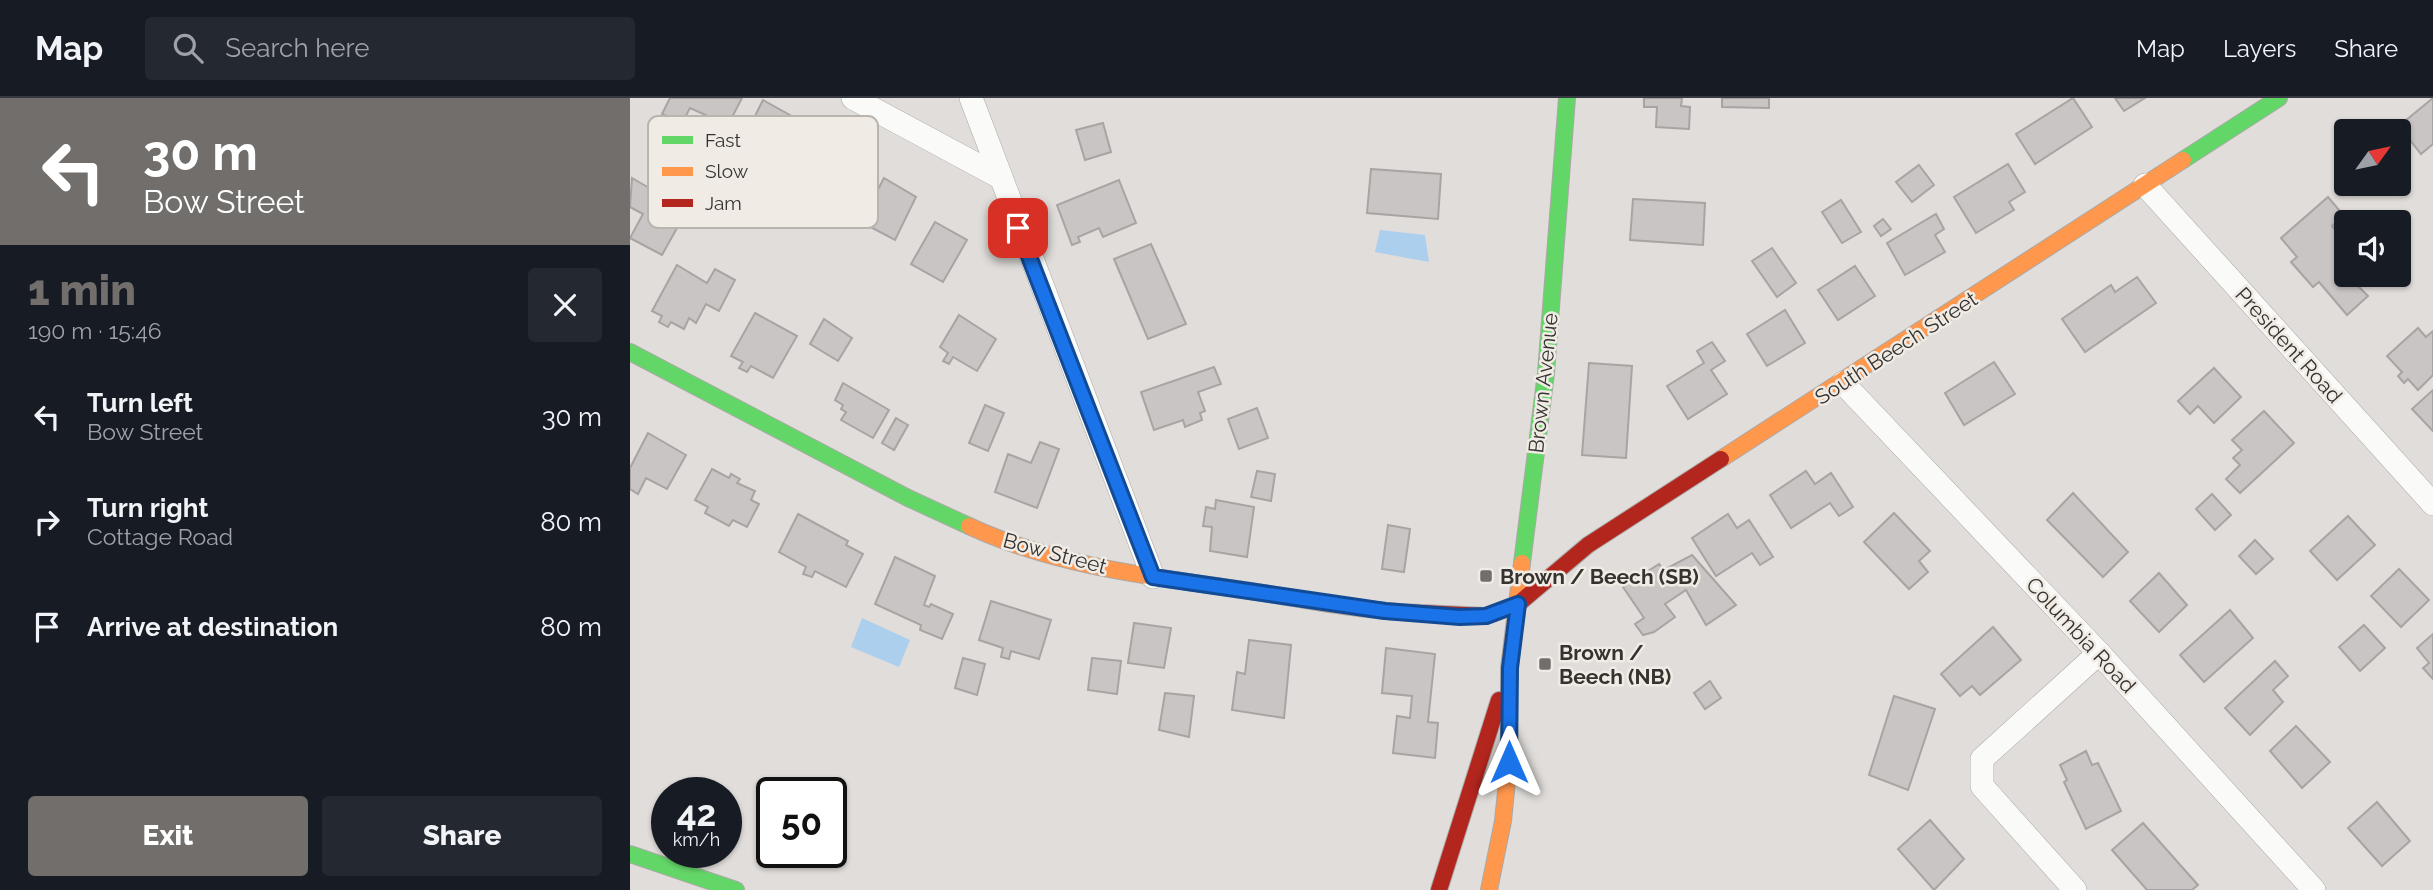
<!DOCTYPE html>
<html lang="en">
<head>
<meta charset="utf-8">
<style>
  :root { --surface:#171b24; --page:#242831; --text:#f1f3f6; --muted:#9ea1a6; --line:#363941; --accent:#716e6c }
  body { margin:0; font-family:Raleway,sans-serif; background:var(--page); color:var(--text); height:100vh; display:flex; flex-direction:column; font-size:26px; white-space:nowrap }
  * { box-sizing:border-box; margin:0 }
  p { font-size:23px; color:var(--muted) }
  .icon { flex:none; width:38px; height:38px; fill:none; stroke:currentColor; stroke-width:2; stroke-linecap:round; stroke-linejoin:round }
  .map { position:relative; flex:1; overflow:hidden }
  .side { display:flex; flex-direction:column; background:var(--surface); width:630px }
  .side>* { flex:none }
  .guide { background:#716e6c; color:#fff; overflow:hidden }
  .needle { width:46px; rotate:57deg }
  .tools { position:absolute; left:1704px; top:21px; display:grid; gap:14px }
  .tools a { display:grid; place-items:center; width:77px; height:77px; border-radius:7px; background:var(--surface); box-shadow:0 2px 5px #0004; font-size:35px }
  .speed { position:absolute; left:21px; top:679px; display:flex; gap:14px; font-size:35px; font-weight:700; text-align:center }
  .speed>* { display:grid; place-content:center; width:91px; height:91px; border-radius:50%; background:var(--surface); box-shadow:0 2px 5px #0004; line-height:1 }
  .speed small { font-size:18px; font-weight:400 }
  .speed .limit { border:4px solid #111; border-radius:10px; background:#fff; color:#111 }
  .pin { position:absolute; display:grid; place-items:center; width:60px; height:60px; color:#fff; margin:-30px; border-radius:14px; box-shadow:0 4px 10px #0006 }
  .me { position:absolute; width:77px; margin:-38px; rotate:0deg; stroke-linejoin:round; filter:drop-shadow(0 0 5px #0008) }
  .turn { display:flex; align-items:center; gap:24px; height:147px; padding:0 28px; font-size:32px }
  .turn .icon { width:91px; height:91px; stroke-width:2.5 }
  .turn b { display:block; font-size:49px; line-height:60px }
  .round { display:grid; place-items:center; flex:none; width:74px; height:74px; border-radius:7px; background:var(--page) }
  .headline { display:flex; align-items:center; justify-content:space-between; height:119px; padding:0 28px }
  h1 { font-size:42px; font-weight:800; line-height:52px; color:var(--accent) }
  .primary-button { display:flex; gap:14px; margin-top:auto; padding:14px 28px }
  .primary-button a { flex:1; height:80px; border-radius:7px; background:var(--accent); color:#fff; font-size:28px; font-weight:800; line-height:80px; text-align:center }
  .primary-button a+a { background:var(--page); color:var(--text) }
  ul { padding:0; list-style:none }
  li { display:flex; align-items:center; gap:21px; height:105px; padding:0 28px }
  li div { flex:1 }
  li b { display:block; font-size:26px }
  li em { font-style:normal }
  header { display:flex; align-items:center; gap:42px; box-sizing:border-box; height:98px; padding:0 35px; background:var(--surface); border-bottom:2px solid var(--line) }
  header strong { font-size:33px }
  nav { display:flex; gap:38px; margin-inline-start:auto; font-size:24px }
  .search { width:490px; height:63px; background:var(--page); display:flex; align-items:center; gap:18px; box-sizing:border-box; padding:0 24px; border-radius:7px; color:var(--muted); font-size:26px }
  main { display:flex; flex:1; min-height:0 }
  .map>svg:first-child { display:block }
  .water { fill:#adcfee }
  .building { fill:#c9c5c4; stroke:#a7a4a2; stroke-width:2 }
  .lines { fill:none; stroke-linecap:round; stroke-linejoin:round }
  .street-casing { stroke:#aba9a7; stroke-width:24 }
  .fast-casing { stroke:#aba9a7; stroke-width:18 }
  .slow-casing { stroke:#aba9a7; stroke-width:18 }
  .jam-casing { stroke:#aba9a7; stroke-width:18 }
  .street { stroke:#fafaf9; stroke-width:23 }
  .fast { stroke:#63d668; stroke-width:16 }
  .slow { stroke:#ff974d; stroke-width:16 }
  .jam { stroke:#b3261e; stroke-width:16 }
  .route-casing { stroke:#114b97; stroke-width:18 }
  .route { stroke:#1a73e8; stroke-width:12 }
  .poi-dot { fill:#716e6c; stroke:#f0ebe4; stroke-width:2.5 }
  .labels { text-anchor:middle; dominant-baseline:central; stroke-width:5; stroke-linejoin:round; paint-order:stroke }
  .street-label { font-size:21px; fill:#353330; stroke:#f0ebe4 }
  .poi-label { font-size:21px; font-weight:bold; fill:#353330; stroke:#f0ebe4; text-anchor:start }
  .key { fill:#f0ebe4; stroke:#b8b4ae; stroke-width:2 }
  .key-label { font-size:19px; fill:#353330 }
</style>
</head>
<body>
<header>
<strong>Map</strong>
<div class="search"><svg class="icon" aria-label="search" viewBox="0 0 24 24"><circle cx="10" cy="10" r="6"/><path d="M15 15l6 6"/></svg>Search here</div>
<nav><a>Map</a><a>Layers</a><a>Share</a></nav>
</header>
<main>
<section class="side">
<div class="guide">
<div class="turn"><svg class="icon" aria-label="left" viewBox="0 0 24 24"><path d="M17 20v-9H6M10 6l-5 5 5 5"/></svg><div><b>30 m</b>Bow Street</div></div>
</div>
<div class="headline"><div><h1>1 min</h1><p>190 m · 15:46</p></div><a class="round"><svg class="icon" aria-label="close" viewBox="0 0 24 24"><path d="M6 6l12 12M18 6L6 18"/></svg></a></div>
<ul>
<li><svg class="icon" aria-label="left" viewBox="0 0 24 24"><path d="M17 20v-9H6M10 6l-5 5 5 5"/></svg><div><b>Turn left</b><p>Bow Street</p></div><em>30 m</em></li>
<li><svg class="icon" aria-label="right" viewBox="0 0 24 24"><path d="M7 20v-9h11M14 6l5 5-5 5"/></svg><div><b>Turn right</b><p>Cottage Road</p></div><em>80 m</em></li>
<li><svg class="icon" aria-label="arrive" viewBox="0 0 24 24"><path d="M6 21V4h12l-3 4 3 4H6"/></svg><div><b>Arrive at destination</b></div><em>80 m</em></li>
</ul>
<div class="primary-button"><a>Exit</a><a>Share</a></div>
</section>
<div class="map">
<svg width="1803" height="792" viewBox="0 0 1803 792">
  <rect width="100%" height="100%" fill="#e0ddda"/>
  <g class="water">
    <polygon points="750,132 795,137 799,164 745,154"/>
    <polygon points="232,520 280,542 269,569 221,549"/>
  </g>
  <g class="building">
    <polygon points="40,0 112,0 98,27 60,10 52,25 32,16"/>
    <polygon points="1014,0 1052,0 1051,8 1060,9 1059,31 1026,29 1027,9 1014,9"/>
    <polygon points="1092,0 1139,0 1139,10 1092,9"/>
    <polygon points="1443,0 1462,29 1405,66 1386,36"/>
    <polygon points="1485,0 1515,0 1494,13"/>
    <polygon points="1803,0 1803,46 1791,56 1769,28"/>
    <polygon points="133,2 174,25 158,58 116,36"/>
    <polygon points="473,25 481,54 455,62 446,32"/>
    <polygon points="1378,66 1395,94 1379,104 1384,112 1346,135 1324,99"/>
    <polygon points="1289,67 1304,87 1282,104 1266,84"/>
    <polygon points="741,71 811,76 808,121 737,115"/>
    <polygon points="2,80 57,112 32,157 0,140 13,116 0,109"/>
    <polygon points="254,80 286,99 265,142 231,124"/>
    <polygon points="489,82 506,125 473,139 469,130 448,139 450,144 442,147 427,107"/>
    <polygon points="1698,99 1714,118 1702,128 1717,145 1714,158 1717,177 1738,198 1717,217 1689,184 1683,189 1661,164 1667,159 1651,140"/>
    <polygon points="1003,101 1075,105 1073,147 1000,142"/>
    <polygon points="1211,102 1231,134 1212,145 1192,114"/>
    <polygon points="1306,116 1314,131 1305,137 1315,154 1275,177 1257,145"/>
    <polygon points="1253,121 1261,131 1251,138 1244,128"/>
    <polygon points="305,124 337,142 313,184 281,166"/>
    <polygon points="521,146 556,226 518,241 484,161"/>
    <polygon points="1142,150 1166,185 1147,199 1122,163"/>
    <polygon points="47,167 77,185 85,171 105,182 89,213 76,206 66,225 59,220 54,231 41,224 38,229 29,224 32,218 22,213"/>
    <polygon points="1225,168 1245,198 1208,222 1188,192"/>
    <polygon points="1507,179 1526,205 1455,254 1432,221 1481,187 1485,194"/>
    <polygon points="1155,212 1175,245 1137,268 1117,236"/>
    <polygon points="125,215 167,238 143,280 121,268 117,274 109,270 113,264 101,258"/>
    <polygon points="329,217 366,241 347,273 323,259 319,266 313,263 318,255 310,249"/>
    <polygon points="194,221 222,240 208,263 180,246"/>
    <polygon points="1788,230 1796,239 1803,233 1803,277 1788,292 1778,281 1774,285 1768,278 1772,274 1757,258"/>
    <polygon points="1082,244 1095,263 1081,272 1097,296 1058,321 1037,288 1074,265 1067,253"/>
    <polygon points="1364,264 1385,296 1334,327 1315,295"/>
    <polygon points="959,265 1002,268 996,360 952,357"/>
    <polygon points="584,269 591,286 568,294 575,313 570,315 572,322 555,329 553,322 524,332 511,294"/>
    <polygon points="1584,270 1611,299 1584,325 1568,308 1560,316 1548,303"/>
    <polygon points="213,285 259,312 243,340 211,322 216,314 211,311 213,307 205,302"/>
    <polygon points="1803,292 1803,333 1782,311"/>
    <polygon points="355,307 374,315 358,353 339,345"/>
    <polygon points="627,310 638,340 609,351 598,321"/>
    <polygon points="1634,313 1664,345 1610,395 1596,381 1610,367 1603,360 1612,352 1602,342"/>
    <polygon points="266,320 278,327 264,352 252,345"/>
    <polygon points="18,335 56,357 37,391 16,380 8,396 0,391 0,370"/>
    <polygon points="410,344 429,351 407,410 365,394 378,356 401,365"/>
    <polygon points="82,371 99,380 101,376 110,381 107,385 125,393 121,402 129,406 117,429 103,422 99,428 75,415 78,409 65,402"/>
    <polygon points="627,373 645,376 641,403 621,399"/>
    <polygon points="1176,373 1185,386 1201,375 1223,409 1209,418 1200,405 1161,430 1140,397"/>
    <polygon points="1443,395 1498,454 1473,479 1417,422"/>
    <polygon points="1582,396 1601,417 1585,432 1566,411"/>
    <polygon points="586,402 624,409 617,459 580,453 582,429 573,428 576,409 585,411"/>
    <polygon points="1264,415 1300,453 1289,463 1298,474 1279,491 1234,444"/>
    <polygon points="168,416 218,443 216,447 233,456 216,489 185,473 182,479 173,476 176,469 149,454"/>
    <polygon points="1098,416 1107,430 1119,422 1143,459 1130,467 1122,455 1086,478 1062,440"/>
    <polygon points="1718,418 1745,447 1707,482 1680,453"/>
    <polygon points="758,427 780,431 774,474 752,471"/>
    <polygon points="1625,442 1643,461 1626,476 1609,458"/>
    <polygon points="1062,457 1106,507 1076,527 1056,492 1035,506 1045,519 1024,534 1013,537 1005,526 1014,520 993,489 1029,466 1034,472"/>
    <polygon points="265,459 305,478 294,507 299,509 301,506 323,516 312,541 290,532 291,527 245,506"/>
    <polygon points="1769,471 1799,502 1771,529 1741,498"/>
    <polygon points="1529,475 1557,507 1529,534 1500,503"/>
    <polygon points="361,503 421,522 409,561 381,553 379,561 371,559 373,550 349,542"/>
    <polygon points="1600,512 1623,540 1574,584 1550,557"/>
    <polygon points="504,525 541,530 534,570 498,565"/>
    <polygon points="1734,527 1755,550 1730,573 1709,549"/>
    <polygon points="1363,529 1391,562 1350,597 1342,588 1330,598 1311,576"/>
    <polygon points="1803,536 1803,581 1793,570 1799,565 1787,550"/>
    <polygon points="619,542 661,547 654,620 602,612 607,574 615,576"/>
    <polygon points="756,550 805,556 798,624 808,625 805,660 763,655 767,618 780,620 782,598 752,595"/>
    <polygon points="333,560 355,566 347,597 325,590"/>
    <polygon points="462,560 491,563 487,596 458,592"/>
    <polygon points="1645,563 1658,578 1643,592 1653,604 1620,637 1595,610"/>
    <polygon points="1080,583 1091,600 1075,611 1064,595"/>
    <polygon points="535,595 564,598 559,639 529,632"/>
    <polygon points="1264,598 1305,611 1278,692 1239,677"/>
    <polygon points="1666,628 1700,664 1672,690 1640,653"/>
    <polygon points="1456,653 1462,667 1468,665 1491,713 1456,731 1434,684 1437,682 1430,667"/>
    <polygon points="1747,704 1780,743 1752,768 1718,730"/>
    <polygon points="1300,722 1334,761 1304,792 1268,751"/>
    <polygon points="1513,725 1568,787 1562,792 1517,792 1482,752"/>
  </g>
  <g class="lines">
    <g class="street-casing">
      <g id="street">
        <polyline points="223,0 368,78"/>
        <polyline points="341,0 523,479"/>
        <polyline points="1515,87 1803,406"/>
        <polyline points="1213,285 1469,555 1684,792"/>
        <polyline points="1445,792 1352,688 1352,661 1469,555"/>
      </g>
    </g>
    <g class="fast-casing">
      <g id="fast">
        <polyline points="1553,62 1649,0"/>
        <polyline points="0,254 278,400 339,428"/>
        <polyline points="892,465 916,275 937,0"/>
        <polyline points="0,756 106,792"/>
      </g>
    </g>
    <g class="slow-casing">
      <g id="slow">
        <polyline points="1091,361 1553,62"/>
        <path d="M339,428C427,469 525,479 621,493C670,501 720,511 770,514"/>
        <polyline points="859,792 873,723 879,664 879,570 892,465"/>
      </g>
    </g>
    <g class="jam-casing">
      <g id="jam">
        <polyline points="770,514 856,518 888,506 958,447 1091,361"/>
        <polyline points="809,792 869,602"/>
      </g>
    </g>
    <use href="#street" class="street"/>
    <use href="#fast" class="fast"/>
    <use href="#slow" class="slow"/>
    <use href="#jam" class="jam"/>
  </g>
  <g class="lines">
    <g class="route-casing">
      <polyline id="route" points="388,130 523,479 755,513 830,519 856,518 888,506 880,570 879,664"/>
    </g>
    <use href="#route" class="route"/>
  </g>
  <g class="poi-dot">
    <rect x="849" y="471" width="14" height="14" rx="3.5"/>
    <rect x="908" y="559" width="14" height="14" rx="3.5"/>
  </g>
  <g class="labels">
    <g class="street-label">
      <text transform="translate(1659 247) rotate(48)">President Road</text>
      <text transform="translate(1266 250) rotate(-33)">South Beech Street</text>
      <text transform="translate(913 285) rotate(-84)">Brown Avenue</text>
      <text transform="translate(425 455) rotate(15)">Bow Street</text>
      <text transform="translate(1451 537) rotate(47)">Columbia Road</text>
    </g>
    <g class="poi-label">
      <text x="870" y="478">Brown / Beech (SB)</text>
      <text x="929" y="554">Brown /<tspan x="929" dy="24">Beech (NB)</tspan></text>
    </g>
  </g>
  <rect x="18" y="18" width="230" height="112" rx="10" class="key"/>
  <rect x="32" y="38" width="31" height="8" fill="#63d668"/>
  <rect x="32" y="69" width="31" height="9" fill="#ff974d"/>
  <rect x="32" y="101" width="31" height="8" fill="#b3261e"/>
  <g class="key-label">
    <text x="75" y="49">Fast</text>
    <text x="75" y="80">Slow</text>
    <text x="75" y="112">Jam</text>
  </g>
</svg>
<div class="tools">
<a><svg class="needle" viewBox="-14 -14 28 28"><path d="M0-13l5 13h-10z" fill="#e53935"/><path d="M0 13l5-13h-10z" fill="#9ea1a6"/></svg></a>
<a><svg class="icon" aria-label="sound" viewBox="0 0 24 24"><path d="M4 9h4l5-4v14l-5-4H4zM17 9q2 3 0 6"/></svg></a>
</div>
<div class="speed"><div>42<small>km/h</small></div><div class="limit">50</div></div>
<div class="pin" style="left:388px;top:130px;background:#d93025"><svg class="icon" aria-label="arrive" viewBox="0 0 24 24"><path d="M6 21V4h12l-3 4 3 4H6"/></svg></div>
<svg class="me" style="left:879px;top:664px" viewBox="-20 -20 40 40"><path d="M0-17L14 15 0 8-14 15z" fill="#1a73e8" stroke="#fff" stroke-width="4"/></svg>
</div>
</main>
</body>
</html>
